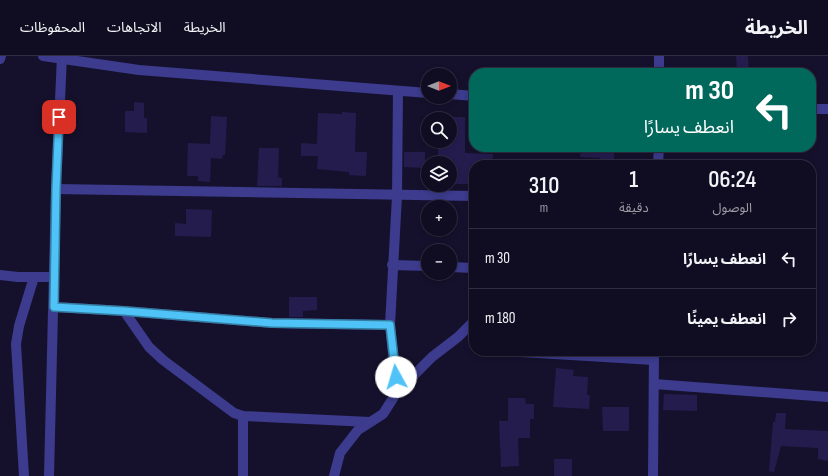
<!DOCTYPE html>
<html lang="ar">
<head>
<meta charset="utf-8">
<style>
  :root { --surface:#100d22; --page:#19162a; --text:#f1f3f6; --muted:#9c9ca5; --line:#302d40 }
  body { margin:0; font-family:"Sofia Sans Condensed","Noto Sans Arabic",sans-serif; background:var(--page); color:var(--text); direction:rtl; height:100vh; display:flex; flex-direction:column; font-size:15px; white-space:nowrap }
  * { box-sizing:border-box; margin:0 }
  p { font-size:13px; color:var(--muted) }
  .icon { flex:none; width:22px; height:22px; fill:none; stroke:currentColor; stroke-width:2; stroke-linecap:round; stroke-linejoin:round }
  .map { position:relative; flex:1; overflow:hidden; direction:ltr }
  .side { position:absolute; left:469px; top:104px; width:347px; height:196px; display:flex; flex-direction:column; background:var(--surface); border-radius:16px; box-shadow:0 2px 6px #0003,0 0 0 1px var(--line); direction:rtl }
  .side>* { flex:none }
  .top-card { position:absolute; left:469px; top:12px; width:347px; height:84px; border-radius:16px; box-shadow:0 2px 6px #0003,0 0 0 1px var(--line); direction:rtl; background:#00695c; color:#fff; overflow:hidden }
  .needle { width:26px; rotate:90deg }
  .tools { position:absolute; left:421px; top:12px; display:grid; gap:8px }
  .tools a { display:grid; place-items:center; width:36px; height:36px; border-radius:50%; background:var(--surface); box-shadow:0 2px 6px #0003,0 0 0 1px var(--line); font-size:20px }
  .pin { position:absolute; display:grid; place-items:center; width:34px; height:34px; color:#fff; margin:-17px; border-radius:8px; box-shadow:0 2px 6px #0006 }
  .me { position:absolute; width:44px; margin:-22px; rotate:354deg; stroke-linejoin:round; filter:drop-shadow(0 0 3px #0008) }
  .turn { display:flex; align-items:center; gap:14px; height:84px; padding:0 16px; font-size:18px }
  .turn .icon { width:52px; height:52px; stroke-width:2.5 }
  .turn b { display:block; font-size:28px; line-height:34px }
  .eta { display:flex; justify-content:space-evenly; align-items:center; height:68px; text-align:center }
  .eta b { font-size:24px; font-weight:600; line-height:28px }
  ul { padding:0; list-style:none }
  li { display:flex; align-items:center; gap:12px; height:60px; padding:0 16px; border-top:1px solid var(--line) }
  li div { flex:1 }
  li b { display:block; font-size:15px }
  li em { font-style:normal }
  header { display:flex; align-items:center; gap:24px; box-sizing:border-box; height:56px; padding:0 20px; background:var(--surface); border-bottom:1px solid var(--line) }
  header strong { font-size:19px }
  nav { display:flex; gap:22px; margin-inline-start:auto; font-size:14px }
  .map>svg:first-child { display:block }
  .building { fill:#251c4e }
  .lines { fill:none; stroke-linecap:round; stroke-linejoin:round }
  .minor { stroke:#3c3b8d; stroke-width:10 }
  .route-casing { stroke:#337fa1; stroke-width:10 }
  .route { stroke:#4fc3f7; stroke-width:7 }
</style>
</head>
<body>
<header>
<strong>الخريطة</strong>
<nav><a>الخريطة</a><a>الاتجاهات</a><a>المحفوظات</a></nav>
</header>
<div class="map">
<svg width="828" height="420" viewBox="0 0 828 420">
  <rect width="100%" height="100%" fill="#15112d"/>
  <g class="building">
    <polygon points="736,0 748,0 749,17 737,17"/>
    <polygon points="134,46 144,47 144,62 147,62 147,77 125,76 125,55 134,55"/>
    <polygon points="342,56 356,57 355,96 367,96 366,120 349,119 349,116 317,113 318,100 301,100 301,87 317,88 318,57 342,58"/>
    <polygon points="211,60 227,61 225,99 223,99 222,103 211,102 210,126 198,125 198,120 187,120 188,87 210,88"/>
    <polygon points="450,61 465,61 465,97 493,98 492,109 471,109 471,116 469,116 469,128 450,128 450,104 438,104 438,85 450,85"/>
    <polygon points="581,91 614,91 614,109 600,109 600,102 580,101"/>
    <polygon points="259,92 279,92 278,121 282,122 282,130 257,130"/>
    <polygon points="404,96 425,96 425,112 404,111"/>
    <polygon points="186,153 212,154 211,181 175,180 175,167 186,168"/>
    <polygon points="289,241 317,241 317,254 303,255 303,261 289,261"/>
    <polygon points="556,312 574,314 573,320 588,321 587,339 590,339 589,353 553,351"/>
    <polygon points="664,338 697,339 697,355 663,354"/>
    <polygon points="508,342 525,342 526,348 534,348 534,363 530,363 530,382 518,382 519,410 501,411 499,365 508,365"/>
    <polygon points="602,351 629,351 629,375 603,375"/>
    <polygon points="776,357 786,357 785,373 828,375 828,405 818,403 818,392 781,390 774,416 769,415 773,366 775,366"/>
    <rect x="554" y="403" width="18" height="17"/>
  </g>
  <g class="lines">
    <g class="minor">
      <polyline points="43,0 139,14 428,37"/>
      <polyline points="659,0 659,17"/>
      <polyline points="0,3 1,0"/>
      <polyline points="450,38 474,40"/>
      <polyline points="811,53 828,53"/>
      <polyline points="658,109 659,91"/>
      <polyline points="56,133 474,140"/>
      <polyline points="392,209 428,210"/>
      <polyline points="450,211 474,212"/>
      <polyline points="0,219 18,221 54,221"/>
      <polyline points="54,251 124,255 272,267 390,269"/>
      <polyline points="124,255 149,291 163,304 234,357 243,360 370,366"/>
      <polyline points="519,295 521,296 654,304"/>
      <polyline points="654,328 828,341"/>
      <polyline points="397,336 432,301 458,281 474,265"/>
      <polyline points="243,360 243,420"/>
      <polyline points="24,420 16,288 19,270 34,221"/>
      <polyline points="49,420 56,133 62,0"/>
      <polyline points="334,420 340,397 358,374 383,358 397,336 390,269 397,140 398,35"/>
      <polyline points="653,420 654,295"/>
    </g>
  </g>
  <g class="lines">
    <g class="route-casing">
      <polyline id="route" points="59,61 56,133 54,251 124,255 272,267 390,269 396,321"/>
    </g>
    <use href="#route" class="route"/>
  </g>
</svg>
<div class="tools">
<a><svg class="needle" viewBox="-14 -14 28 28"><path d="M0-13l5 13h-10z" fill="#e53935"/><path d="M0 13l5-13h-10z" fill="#9c9ca5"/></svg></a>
<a><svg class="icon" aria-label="search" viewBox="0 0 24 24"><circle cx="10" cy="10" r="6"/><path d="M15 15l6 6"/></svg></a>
<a><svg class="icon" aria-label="layers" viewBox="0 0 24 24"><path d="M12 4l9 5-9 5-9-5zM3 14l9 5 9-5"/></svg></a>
<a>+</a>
<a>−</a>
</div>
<div class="pin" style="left:59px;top:61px;background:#d93025"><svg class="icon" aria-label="arrive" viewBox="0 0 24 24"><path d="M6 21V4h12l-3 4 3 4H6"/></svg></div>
<svg class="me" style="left:396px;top:321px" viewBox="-20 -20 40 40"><circle r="19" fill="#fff"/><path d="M0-13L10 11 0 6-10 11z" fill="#4fc3f7"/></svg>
<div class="top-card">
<div class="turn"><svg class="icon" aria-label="left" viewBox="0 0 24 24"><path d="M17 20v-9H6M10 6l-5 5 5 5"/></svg><div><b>30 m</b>انعطف يسارًا</div></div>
</div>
<section class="side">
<div class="eta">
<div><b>06:24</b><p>الوصول</p></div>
<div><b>1</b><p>دقيقة</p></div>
<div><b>310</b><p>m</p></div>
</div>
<ul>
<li><svg class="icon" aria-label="left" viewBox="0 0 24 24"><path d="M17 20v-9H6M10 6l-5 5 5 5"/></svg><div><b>انعطف يسارًا</b></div><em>30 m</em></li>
<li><svg class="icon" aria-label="right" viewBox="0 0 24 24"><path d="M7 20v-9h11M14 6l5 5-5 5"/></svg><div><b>انعطف يمينًا</b></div><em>180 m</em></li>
</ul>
</section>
</div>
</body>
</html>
